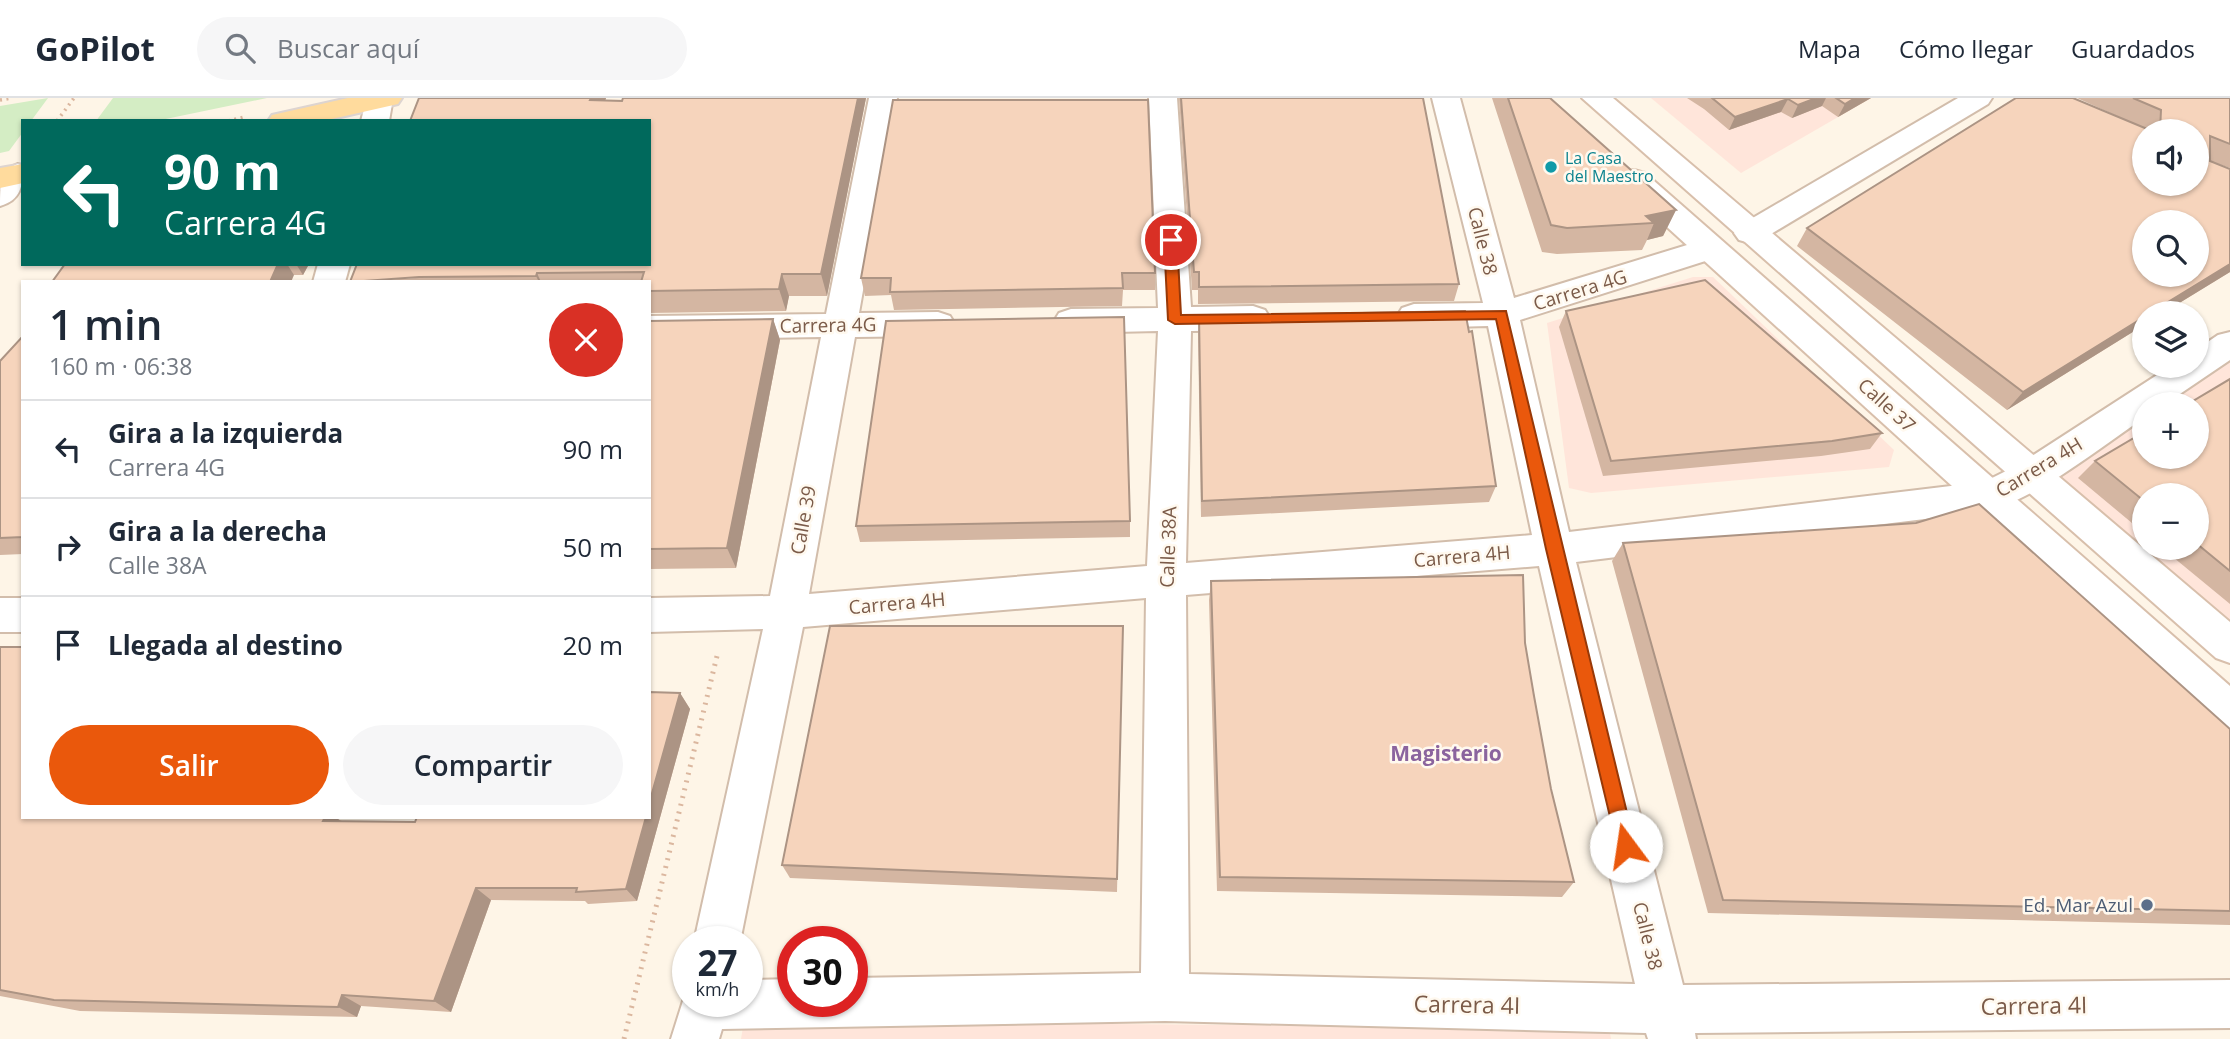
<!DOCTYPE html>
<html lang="es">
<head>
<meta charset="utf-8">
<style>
  :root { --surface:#fff; --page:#f6f6f7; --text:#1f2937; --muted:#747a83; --line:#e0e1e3; --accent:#ea580c }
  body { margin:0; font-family:"Open Sans",sans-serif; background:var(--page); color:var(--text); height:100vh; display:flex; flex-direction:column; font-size:26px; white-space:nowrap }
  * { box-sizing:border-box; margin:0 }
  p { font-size:23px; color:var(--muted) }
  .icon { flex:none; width:38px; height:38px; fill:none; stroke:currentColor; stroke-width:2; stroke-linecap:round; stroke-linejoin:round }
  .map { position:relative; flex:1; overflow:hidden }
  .drawer { position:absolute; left:21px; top:182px; width:630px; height:539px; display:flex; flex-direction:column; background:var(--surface); border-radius:0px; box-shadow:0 2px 5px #0004 }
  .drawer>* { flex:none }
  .guide { position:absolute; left:21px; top:21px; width:630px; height:147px; border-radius:0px; box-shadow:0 2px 5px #0004; background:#00695c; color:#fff; overflow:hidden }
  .controls { position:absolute; left:2132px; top:21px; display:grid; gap:14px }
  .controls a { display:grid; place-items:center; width:77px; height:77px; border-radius:50%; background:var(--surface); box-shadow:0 2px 5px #0004; font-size:35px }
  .speed { position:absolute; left:672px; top:828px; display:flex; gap:14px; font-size:35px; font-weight:700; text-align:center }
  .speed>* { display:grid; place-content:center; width:91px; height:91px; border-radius:50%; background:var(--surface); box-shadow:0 2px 5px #0004; line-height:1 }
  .speed small { font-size:18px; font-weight:400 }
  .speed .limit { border:10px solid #d22; background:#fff; color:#111 }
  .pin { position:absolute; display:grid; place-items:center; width:60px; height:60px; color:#fff; margin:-30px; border:4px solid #fff; border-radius:50%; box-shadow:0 2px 7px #0007 }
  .me { position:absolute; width:77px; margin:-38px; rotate:346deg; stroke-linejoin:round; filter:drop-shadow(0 0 5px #0008) }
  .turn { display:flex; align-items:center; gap:24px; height:147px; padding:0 28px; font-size:32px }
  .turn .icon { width:91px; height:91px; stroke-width:2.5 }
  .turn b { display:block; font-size:49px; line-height:60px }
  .round { display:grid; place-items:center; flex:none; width:74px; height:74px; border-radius:37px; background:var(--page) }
  .head { display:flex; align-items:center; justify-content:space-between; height:119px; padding:0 28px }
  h1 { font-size:42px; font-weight:600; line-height:52px }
  .action { display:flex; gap:14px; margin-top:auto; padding:14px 28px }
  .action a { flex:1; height:80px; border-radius:42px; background:var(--accent); color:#fff; font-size:28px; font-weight:600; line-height:80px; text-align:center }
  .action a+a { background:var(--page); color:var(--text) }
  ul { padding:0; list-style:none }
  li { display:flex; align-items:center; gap:21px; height:98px; padding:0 28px; border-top:2px solid var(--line) }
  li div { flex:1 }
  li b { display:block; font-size:26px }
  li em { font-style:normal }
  header { display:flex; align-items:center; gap:42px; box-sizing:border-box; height:98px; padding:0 35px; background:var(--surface); border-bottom:2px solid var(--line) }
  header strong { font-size:33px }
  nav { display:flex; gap:38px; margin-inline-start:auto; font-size:24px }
  .search { width:490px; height:63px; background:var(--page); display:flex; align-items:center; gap:18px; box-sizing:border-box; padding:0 24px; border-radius:38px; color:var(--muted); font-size:26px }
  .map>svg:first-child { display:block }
  .commercial { fill:#ffe5da; fill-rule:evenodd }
  .green { fill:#d4edc4 }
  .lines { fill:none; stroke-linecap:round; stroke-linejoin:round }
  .minor-casing { stroke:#d2bdab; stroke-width:4 }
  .secondary-casing { stroke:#d8bfab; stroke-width:4 }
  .primary-casing { stroke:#ddd4d0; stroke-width:4 }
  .path-far1 { stroke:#dbb79f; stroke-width:3.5; stroke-dasharray:2 4.5; stroke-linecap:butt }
  .path { stroke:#dbb79f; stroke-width:5; stroke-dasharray:2 6; stroke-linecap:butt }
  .minor { fill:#fff; fill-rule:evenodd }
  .secondary { fill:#fff; fill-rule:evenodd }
  .primary { fill:#ffdb9d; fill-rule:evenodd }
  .wall { fill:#d4b6a2; fill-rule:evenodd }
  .shaded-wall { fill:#ac9484 }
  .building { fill:#f6d4bc; stroke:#ac9484; stroke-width:2; fill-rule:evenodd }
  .route { fill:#ea580c; stroke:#983908; stroke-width:2 }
  .culture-dot { fill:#0f9aa8; stroke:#fff9ef; stroke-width:2.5 }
  .service-dot { fill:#5c6f8a; stroke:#fff9ef; stroke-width:2.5 }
  .labels { text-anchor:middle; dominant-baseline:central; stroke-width:5; stroke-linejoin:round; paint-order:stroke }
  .far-culture-label { font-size:16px; fill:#0d838f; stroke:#fff9ef; text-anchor:start }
  .street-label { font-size:19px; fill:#7b5b49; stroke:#fff9ef }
  .service-label { font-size:19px; fill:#4e5e75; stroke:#fff9ef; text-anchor:end }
  .neighbourhood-label { font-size:21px; font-weight:bold; fill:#8b649e; stroke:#fff9ef }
  .near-street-label { font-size:23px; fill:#7b5b49; stroke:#fff9ef }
</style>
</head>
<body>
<header>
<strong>GoPilot</strong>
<div class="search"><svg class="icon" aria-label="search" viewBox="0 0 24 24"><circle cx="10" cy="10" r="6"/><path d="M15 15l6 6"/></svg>Buscar aquí</div>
<nav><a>Mapa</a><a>Cómo llegar</a><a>Guardados</a></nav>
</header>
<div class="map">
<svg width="2230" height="941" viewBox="0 0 2230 941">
  <rect width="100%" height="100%" fill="#fef5e7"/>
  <g class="commercial">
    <polygon points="1651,0 1871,0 1741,75"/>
    <polygon points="1693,179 1713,179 1894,352 1889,369 1591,395 1569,390 1547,225"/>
    <path d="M2230,257V524L2052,375L2144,315V359H2196V306H2156ZM2144,397H2196V450H2144Z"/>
    <polygon points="744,923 1609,930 1611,941 741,941"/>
  </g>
  <g class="green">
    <polygon points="48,0 31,23 23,23 23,34 9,53 0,55 0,8"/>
    <polygon points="113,0 267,0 156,23 96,23"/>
  </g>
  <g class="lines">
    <g class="minor-casing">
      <g id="minor">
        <polygon points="367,0 393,0 389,23 361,23"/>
        <path d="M869,0H897L859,215L938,214L950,218L955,226L950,234L938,238L855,239L809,496L1147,468L1158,233L1071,235L1059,231L1054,223L1059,215L1071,211L1158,210L1149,0H1177L1191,209L1253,208L1265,212L1270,220L1265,228L1253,232L1191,233L1186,465L1532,437L1488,228L1414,230L1402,226L1397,218L1402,210L1414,206L1483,205L1432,0H1460L1514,200L1710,140L1721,144L1726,151L1721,158L1520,222L1569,434L1984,384L2018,367L2171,268H2196V252L2218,237L2230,234V262L2165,306H2144V320C2095,353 2046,394 1990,413L1576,464L1683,887L2230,882V930L1695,935L1696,941H1648L1646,935L1165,923L722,931L719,941H671L688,887V903H747V882L793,881V903H852V880L1141,875L1146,500L803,529L740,844H694L763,531L649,534V500L770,498L821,239L649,242V218L826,216ZM1539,468L1635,886L1189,876L1186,497Z"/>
        <polygon points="1958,0 1992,0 1988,6 1761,142 1750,145 1739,142 1734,135 1739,128"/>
        <path d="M18,66L23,68C23,87 21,102 0,108C0,88 0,72 18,66Z"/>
        <polygon points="318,166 350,166 345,184 313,184"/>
        <rect x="0" y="500" width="23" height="34"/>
      </g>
    </g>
    <g class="secondary-casing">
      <g id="secondary">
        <polygon points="1582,0 1613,0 2230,524 2230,565 2216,560"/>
        <polygon points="1634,72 1645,75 2230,588 2230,632 2215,627 1623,89 1619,82 1623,75"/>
      </g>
    </g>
    <g class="primary-casing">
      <g id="primary">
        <polygon points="348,0 402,0 398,6 323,23 268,23 272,17"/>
        <polygon points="23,66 23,85 0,90 0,70"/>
      </g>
    </g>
    <g class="path-far1">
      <polyline points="0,2 12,0"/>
      <polyline points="57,23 74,0"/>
      <polyline points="228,23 244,19"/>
    </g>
    <polyline class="path" points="624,941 717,558"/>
    <use href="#minor" class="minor"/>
    <use href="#secondary" class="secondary"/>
    <use href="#primary" class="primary"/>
  </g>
  <g class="wall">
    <polygon points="419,0 606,0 605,2 866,0 827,198 789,198 786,213 649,215 649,184 350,184 649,166"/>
    <polygon points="1179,0 1423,0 1459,186 1454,203 1198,206 1198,192 1192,192"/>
    <polygon points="1492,0 1550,0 1676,112 1663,138 1647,142 1642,152 1557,156 1542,154"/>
    <polygon points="1687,0 1871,0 1838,19 1822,8 1792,20 1781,14 1729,32 1704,11"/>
    <path d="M2077,0H2230V70L2210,63L2230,71V174L2163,215H2144V227L2007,312L1797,148L1807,130L2146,31ZM2144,33H2196L2144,86Z"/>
    <polygon points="65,166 309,166 303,177 294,177"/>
    <polygon points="1155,175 1155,192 1123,192 1122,208 894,212 891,197 865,198 861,180"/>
    <polygon points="1566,213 1882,335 1870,351 1821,358 1603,378 1559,229"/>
    <polygon points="1199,218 1496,388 1489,404 1201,419 1198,236"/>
    <polygon points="773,221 780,242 736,470 649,471 649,223"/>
    <polygon points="23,238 23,456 0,457 0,263"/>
    <polygon points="2230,281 2230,506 2162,450 2196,450 2196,397 2144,397 2144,435 2078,380 2095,363"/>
    <polygon points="1130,423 1130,439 860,444 856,428"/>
    <polygon points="1623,445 2230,631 2230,827 1708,815 1612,463"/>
    <polygon points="1211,483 1525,545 1551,691 1574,784 1562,799 1217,793 1209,502"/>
    <polygon points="1123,528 1117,794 790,780 782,767"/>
    <polygon points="0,549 23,719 338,719 338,721 342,723 415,724 485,720 680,595 690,611 637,803 588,806 585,803 491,802 451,914 361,908 357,919 80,913 0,898"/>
  </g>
  <g class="shaded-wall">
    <polygon points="591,0 606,0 599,23 590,2"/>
    <polygon points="858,0 866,0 827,198 821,176"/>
    <polygon points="1816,0 1826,0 1822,8 1792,20 1798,7"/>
    <polygon points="1855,0 1871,0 1838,19 1845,6"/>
    <polygon points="1788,1 1781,14 1729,32 1735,19"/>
    <polygon points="1676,112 1663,138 1647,142 1654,125 1646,118"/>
    <polygon points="278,166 287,166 294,177 291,184 270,184"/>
    <polygon points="296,166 309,166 303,177"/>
    <polygon points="2230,166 2230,174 2163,215 2150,215"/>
    <polygon points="537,175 541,184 539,184 536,178"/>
    <polygon points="782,176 789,198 786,213 779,191"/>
    <polygon points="2144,219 2144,227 2007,312 2023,294"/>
    <polygon points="773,221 780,242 736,470 727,450"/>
    <polygon points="680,595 690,611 637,803 626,791 646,719 649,719 649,706"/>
    <polygon points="325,719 338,719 338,721 345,727 323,723"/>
    <polygon points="476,790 491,802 451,914 434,903"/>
    <polygon points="342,897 361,908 357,919 338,909"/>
  </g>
  <g class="building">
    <polygon points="419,0 591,0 590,2 622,3 623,0 858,0 821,176 782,176 779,191 649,193 649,184 641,184 644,174 537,175 536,178 419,179 350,184 357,166 649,166 649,23 410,23"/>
    <polygon points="1181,0 1423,0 1459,186 1199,189 1199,174 1194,174"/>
    <polygon points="1508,0 1550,0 1676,112 1646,118 1654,125 1567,130 1551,127"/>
    <polygon points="1712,0 1816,0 1798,7 1788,1 1735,19"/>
    <polygon points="1836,0 1855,0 1845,6"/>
    <path d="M2016,0H2073L2152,33H2144V86H2196V33H2160L2161,12L2133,0H2230V46L2210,38V63L2230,71V166L2150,215H2144V219L2023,294L1807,130ZM2144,124H2196V177H2144Z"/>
    <polygon points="893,2 1148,2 1155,175 1122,175 1123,190 890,194 891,180 861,180"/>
    <polygon points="65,166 278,166 270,184 52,184"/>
    <polygon points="1705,182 1882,335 1832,343 1611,363 1566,213"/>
    <polygon points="1465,213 1469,234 1472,233 1496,388 1202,403 1199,218"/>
    <polygon points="1124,219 1130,423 856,428 886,223"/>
    <polygon points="773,221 727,450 649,451 649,223"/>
    <polygon points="23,238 23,439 0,440 0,263"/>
    <polygon points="2230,281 2230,473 2196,445 2196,397 2144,397 2144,403 2095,363 2144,334 2144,359 2196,359 2196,306 2188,306"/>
    <polygon points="1979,406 2230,631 2230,813 1723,802 1623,445 1916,425"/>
    <polygon points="1523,477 1525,545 1534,598 1551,691 1574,784 1220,779 1211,483"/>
    <polygon points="830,528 1123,528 1117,781 782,767"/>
    <polygon points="0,549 23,549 23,719 325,719 323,723 415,724 417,719 485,720 485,719 646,719 626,791 576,794 577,790 476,790 434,903 342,897 338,909 54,902 0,892"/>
    <polygon points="649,594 680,595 649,706"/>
  </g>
  <polygon class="route" points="1171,137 1177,142 1181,217 1506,213 1635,748 1633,755 1626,757 1620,755 1617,748 1546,451 1496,221 1175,226 1168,222 1164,142"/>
  <circle class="culture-dot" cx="1551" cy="69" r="7"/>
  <circle class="service-dot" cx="2147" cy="807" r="7"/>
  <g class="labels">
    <g class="far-culture-label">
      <text x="1565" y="60">La Casa<tspan x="1565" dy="18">del Maestro</tspan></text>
    </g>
    <g class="street-label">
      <text transform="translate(1483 143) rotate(76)">Calle 38</text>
      <text transform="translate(1580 192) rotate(-17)">Carrera 4G</text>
      <text transform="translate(828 227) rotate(-1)">Carrera 4G</text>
      <text transform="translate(1887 307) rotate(42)">Calle 37</text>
      <text transform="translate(2039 369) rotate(-31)">Carrera 4H</text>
      <text transform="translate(803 422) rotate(-80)">Calle 39</text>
      <text transform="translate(1168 449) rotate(-88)">Calle 38A</text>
      <text transform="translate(1462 458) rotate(-5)">Carrera 4H</text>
      <text transform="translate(897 505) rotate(-5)">Carrera 4H</text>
      <text transform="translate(1648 838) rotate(76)">Calle 38</text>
    </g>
    <g class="service-label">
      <text x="2133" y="807">Ed. Mar Azul</text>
    </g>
    <g class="neighbourhood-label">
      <text x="1446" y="655">Magisterio</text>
    </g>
    <g class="near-street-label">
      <text transform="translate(1467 906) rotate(1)">Carrera 4I</text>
      <text transform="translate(2034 907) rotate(-1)">Carrera 4I</text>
    </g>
  </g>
</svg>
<div class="controls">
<a><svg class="icon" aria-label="sound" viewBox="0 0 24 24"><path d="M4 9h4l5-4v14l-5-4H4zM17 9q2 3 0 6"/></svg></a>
<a><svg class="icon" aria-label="search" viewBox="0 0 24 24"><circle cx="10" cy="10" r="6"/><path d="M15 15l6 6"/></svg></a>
<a><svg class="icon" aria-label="layers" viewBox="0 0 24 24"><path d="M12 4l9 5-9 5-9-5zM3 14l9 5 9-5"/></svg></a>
<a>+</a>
<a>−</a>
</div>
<div class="speed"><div>27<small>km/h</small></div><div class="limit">30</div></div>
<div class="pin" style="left:1171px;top:142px;background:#d93025"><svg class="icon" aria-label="arrive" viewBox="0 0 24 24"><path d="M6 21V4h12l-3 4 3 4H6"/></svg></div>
<svg class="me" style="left:1626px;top:748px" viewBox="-20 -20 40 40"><circle r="19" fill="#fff"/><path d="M0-13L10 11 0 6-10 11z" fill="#ea580c"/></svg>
<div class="guide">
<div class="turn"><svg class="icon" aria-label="left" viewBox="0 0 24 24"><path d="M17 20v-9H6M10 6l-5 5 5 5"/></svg><div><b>90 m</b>Carrera 4G</div></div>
</div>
<section class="drawer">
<div class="head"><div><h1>1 min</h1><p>160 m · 06:38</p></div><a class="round" style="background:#d93025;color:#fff"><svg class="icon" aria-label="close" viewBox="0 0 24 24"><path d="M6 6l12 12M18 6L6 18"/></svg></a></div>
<ul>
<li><svg class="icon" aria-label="left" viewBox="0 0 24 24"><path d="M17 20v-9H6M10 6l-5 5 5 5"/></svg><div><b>Gira a la izquierda</b><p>Carrera 4G</p></div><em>90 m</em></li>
<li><svg class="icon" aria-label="right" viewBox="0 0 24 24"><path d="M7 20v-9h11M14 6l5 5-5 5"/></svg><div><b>Gira a la derecha</b><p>Calle 38A</p></div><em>50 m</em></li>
<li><svg class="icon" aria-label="arrive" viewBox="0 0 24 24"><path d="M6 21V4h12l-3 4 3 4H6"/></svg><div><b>Llegada al destino</b></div><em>20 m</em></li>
</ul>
<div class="action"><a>Salir</a><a>Compartir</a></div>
</section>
</div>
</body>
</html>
